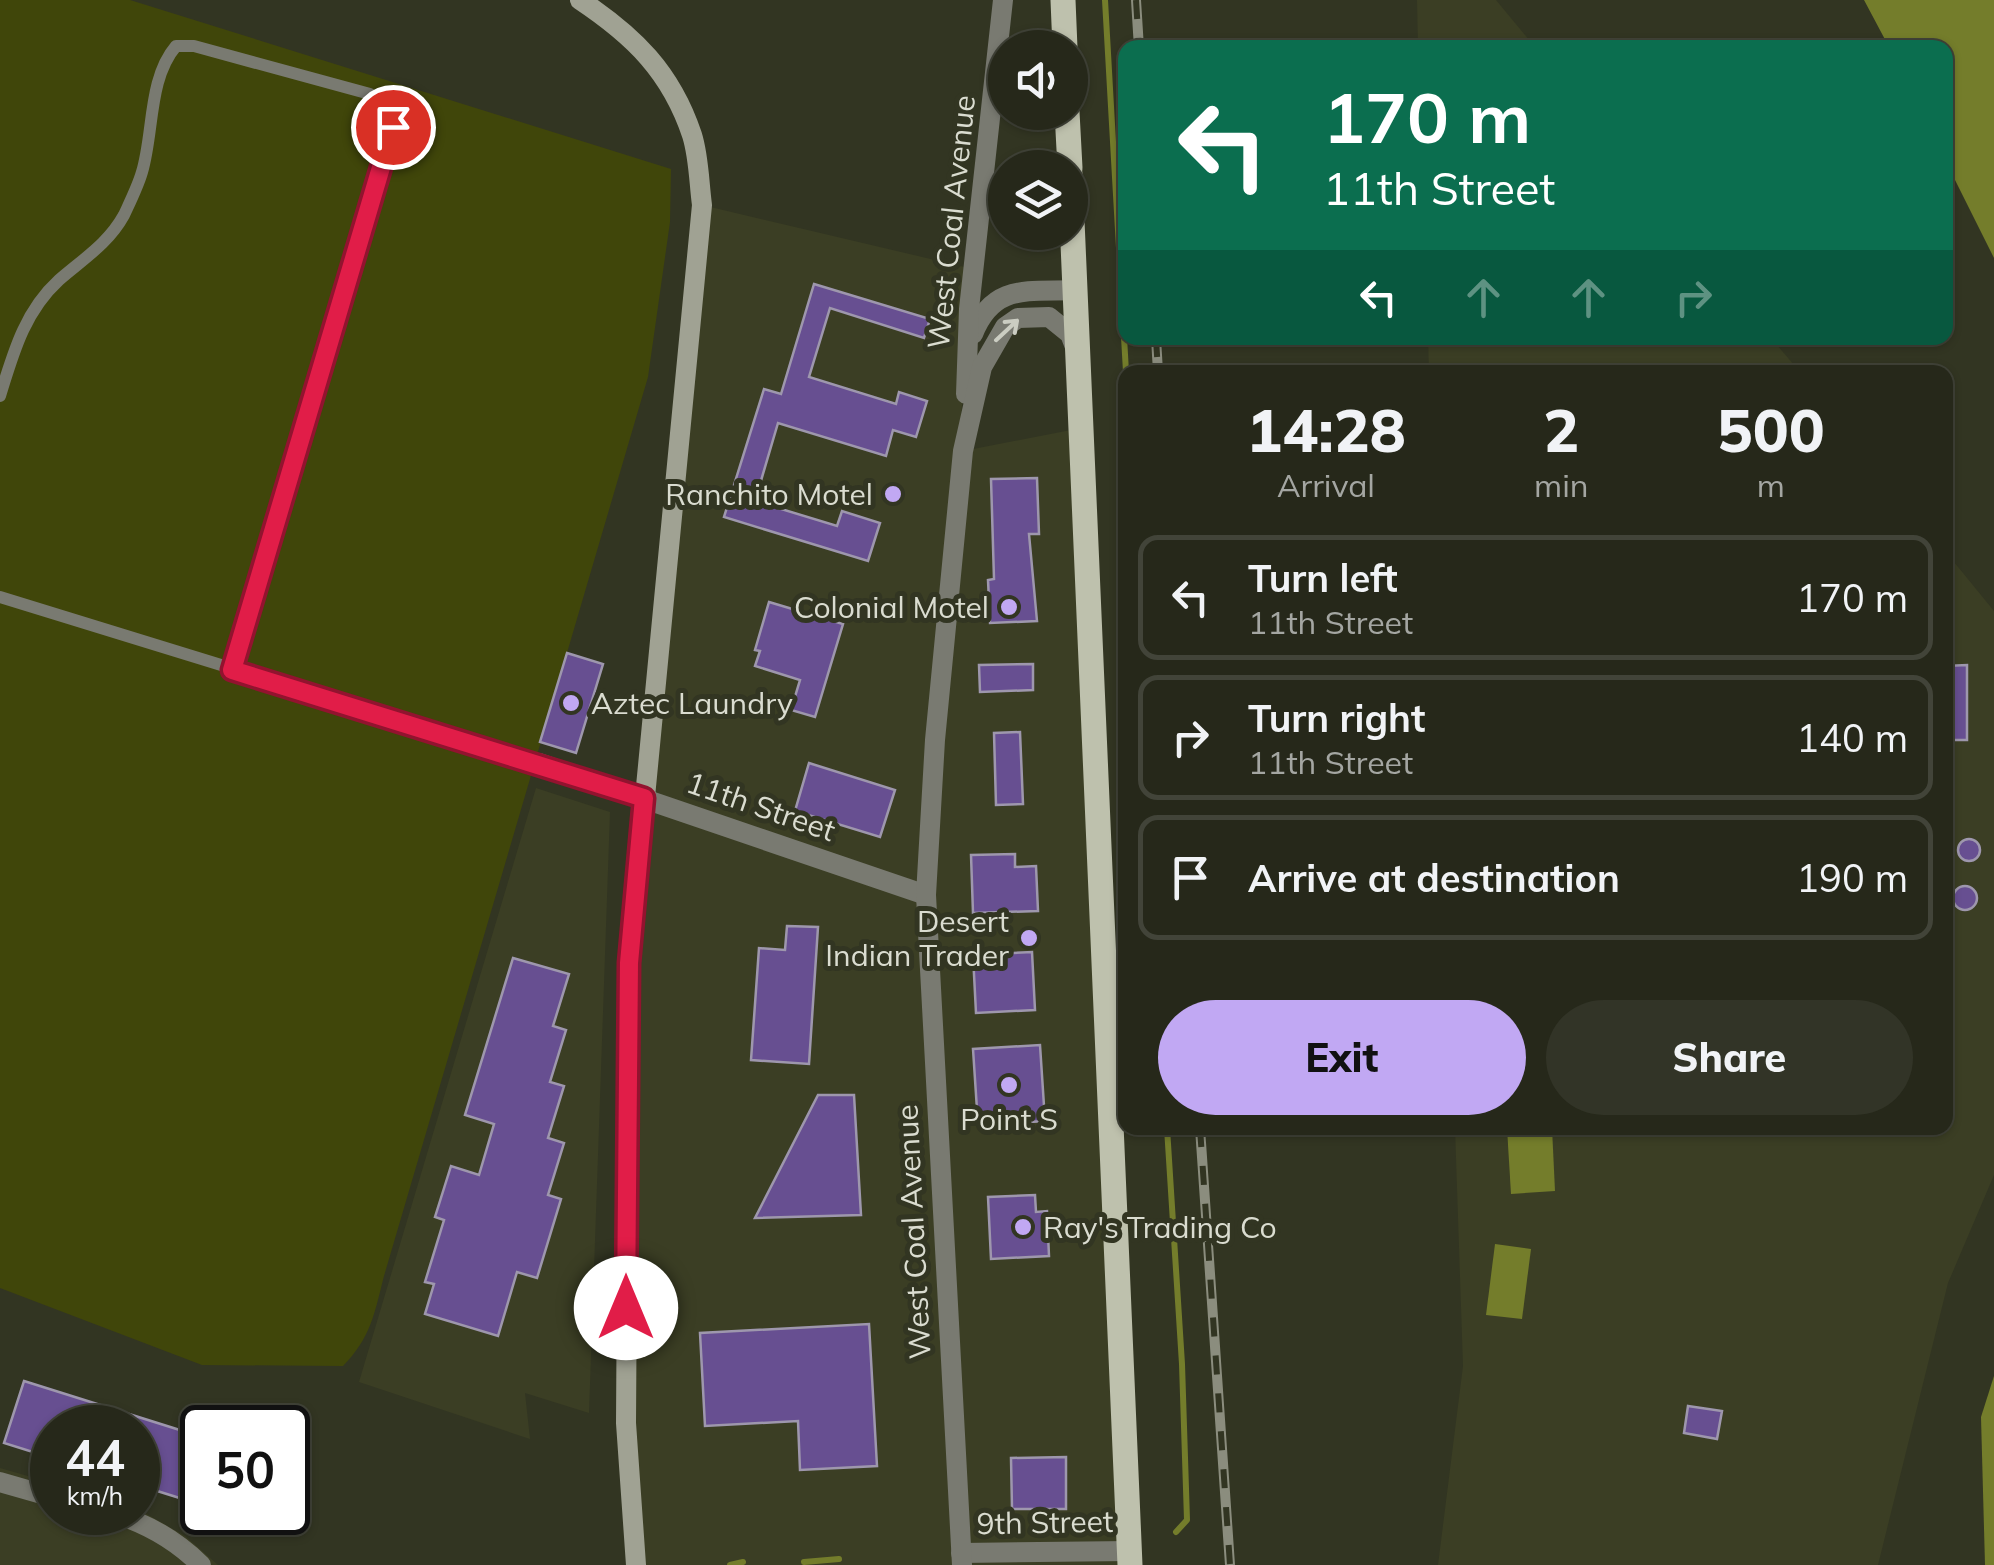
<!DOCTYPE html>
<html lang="en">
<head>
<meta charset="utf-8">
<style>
  :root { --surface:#26281a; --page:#323427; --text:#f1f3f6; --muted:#a4a6a2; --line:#424439; --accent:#c1a8f3 }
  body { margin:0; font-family:Mulish,sans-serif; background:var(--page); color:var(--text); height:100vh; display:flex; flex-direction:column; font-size:38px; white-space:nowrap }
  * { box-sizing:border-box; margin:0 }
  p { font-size:32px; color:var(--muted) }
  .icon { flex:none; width:55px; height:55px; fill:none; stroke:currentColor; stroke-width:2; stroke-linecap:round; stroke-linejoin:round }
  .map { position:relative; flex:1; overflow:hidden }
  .drawer { position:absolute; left:1118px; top:365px; width:835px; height:770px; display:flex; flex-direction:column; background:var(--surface); border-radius:20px; box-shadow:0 2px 8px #0004,0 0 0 2px var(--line) }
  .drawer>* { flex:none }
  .top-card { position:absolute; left:1118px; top:40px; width:835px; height:305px; border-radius:20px; box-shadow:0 2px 8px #0004,0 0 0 2px var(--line); background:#0b6e4f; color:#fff; overflow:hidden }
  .fabs { position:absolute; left:988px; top:30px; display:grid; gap:20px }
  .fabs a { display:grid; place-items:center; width:100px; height:100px; border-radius:50%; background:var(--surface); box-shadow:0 2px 8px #0004,0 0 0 2px var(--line); font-size:50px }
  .speed { position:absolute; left:30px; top:1405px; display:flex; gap:20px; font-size:50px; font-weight:700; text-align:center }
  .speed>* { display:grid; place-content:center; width:130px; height:130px; border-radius:50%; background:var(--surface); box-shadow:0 2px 8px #0004,0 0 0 2px var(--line); line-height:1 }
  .speed small { font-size:25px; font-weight:400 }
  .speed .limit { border:5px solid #111; border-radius:15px; background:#fff; color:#111 }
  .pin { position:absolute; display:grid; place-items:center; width:85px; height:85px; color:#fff; margin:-42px; border:5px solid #fff; border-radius:50%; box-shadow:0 2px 10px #0007 }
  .me { position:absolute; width:110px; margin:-55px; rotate:0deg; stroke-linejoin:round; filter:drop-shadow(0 0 8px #0008) }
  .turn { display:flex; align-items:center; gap:35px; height:210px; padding:0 40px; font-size:45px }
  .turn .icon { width:130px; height:130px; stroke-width:2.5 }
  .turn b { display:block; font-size:70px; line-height:85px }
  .lanes { display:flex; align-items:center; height:95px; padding:0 40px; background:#0003; justify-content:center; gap:50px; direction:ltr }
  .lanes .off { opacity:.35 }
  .eta { display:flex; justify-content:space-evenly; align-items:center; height:170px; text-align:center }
  .eta b { font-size:60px; font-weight:800; line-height:70px }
  .cta { display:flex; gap:20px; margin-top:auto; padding:20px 40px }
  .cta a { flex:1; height:115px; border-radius:60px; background:var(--accent); color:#111; font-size:40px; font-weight:800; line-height:115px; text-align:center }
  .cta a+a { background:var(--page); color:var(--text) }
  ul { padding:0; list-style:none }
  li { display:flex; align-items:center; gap:30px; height:125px; margin:0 20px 15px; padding:0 20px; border:5px solid var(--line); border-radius:20px }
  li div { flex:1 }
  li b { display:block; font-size:38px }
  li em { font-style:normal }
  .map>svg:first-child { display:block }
  .built { fill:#3b3e24 }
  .green { fill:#40460a }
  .water { fill:#747d2b }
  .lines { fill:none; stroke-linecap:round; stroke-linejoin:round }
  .stream { stroke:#747d2b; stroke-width:6 }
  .building { fill:#674f91; stroke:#9e97ad; stroke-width:2.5 }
  .service { stroke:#797a71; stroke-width:12 }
  .minor { stroke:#797a71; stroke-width:20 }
  .secondary { stroke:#a0a293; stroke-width:20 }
  .primary { stroke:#bec1ad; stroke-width:25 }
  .rail-casing { stroke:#8b8d7e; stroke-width:10 }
  .rail { stroke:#323522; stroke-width:6; stroke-dasharray:19; stroke-linecap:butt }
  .oneway { stroke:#cbcdc2 }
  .route-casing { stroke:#92132f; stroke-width:25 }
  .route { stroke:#e11d48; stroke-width:18 }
  .poi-dot { fill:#c1a8f3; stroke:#323522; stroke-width:4 }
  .labels { text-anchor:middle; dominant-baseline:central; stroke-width:10; stroke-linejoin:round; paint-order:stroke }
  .street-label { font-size:30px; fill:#dadcd0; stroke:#323522 }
  .poi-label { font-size:30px; fill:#dadcd0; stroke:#323522; text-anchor:end }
</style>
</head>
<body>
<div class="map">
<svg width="1994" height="1565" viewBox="0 0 1994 1565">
  <rect width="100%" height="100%" fill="#323522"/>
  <g class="built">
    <polygon points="1417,0 1496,0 1535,47 1418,47"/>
    <polygon points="702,205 973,269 935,740 963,451 1081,428 1130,1565 636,1565 629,963"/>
    <polygon points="1428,338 1771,338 1800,372 1429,372"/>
    <polygon points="1945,551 1994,611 1994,1175 1948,1283 1878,1565 1438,1565 1463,1366 1455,1128 1945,1128"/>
    <polygon points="536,788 610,812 589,1413 525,1393 530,1439 359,1382"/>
    <polygon points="0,1468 52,1483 52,1512 138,1512 138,1509 185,1536 218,1565 0,1565"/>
  </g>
  <path class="green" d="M0,0H130L671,169L670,222L648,377L384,1276C374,1315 371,1337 343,1366L202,1365L0,1288Z"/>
  <g class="water">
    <polygon points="1864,0 1994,0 1994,258 1945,160 1945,48 1889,47"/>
    <polygon points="1507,1128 1552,1128 1555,1191 1511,1194"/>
    <polygon points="1495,1244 1531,1249 1522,1319 1486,1315"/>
    <polygon points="1994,1376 1994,1565 1985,1565 1981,1417"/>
  </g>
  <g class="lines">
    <g class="stream">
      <polyline points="1105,0 1126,372"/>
      <polyline points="1167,1128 1182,1364 1187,1520 1176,1532"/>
      <polyline points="804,1562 839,1559"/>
      <polyline points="730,1565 743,1562"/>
    </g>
  </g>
  <g class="building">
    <polygon points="814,284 930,319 924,338 830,308 809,377 896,404 899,392 927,401 916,437 893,430 886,456 778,423 755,501 837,526 842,511 880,523 868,561 724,517 764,389 781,394"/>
    <polygon points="1037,478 1039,534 1029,534 1037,621 990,623 988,580 994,579 991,479"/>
    <polygon points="769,602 843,624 815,717 791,710 800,680 755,666 760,651 755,650"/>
    <polygon points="567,653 603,664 576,753 540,742"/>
    <polygon points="1033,664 1033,690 980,692 979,665"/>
    <polygon points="1967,665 1967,740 1945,740 1945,666"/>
    <polygon points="1020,732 1023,804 996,805 994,733"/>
    <polygon points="809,763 895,790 880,837 795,811"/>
    <circle cx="1969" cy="850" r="11"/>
    <polygon points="1015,854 1015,867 1036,866 1038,911 973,913 971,855"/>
    <circle cx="1965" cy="898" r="12"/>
    <polygon points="787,926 818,927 809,1064 751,1060 759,948 785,950"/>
    <polygon points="1032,952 1035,1010 976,1013 973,955"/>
    <polygon points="513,958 569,974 553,1026 566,1030 550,1082 564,1086 548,1138 564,1143 548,1195 561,1199 537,1278 517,1272 498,1336 425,1314 434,1284 425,1282 444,1220 435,1217 451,1166 479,1175 494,1124 465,1115"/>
    <polygon points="1040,1045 1045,1121 978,1125 973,1049"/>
    <polygon points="818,1095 854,1095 861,1215 755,1218"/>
    <polygon points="1035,1195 1036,1212 1047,1211 1049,1256 991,1259 988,1197"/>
    <polygon points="869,1324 877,1466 800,1470 798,1421 705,1426 700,1333"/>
    <polygon points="24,1381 202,1437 202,1505 138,1485 138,1428 52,1428 52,1458 4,1443"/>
    <polygon points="1688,1406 1722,1411 1717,1439 1684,1433"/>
    <polygon points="1066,1457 1066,1509 1012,1509 1011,1458"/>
  </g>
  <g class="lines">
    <g class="service">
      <path d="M0,396C13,354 24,312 59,280C83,259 108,244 124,215C130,202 138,186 142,172C154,132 148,79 176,46H194L370,94L387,107L393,127L232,671"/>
      <polyline points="0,597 539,763"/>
    </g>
    <g class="minor">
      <path d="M973,334C993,283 1028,292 1075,290"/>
      <polyline points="966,394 969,309 1003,0"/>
      <polyline points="539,763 926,895"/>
      <polyline points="0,1482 52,1497"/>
      <path d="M109,1512C144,1522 175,1539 201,1565"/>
      <polyline points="961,1553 1130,1551"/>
      <polyline points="962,1565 926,895 935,740 963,451 982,367 1005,327 1018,318 1049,317 1070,334 1075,347"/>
    </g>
    <path class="secondary" d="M580,0C634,36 671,72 692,135C699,157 699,183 702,205L629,963L626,1423L636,1565"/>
    <g class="primary">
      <polyline points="1063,0 1065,48"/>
      <polyline points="1067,112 1070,168"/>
      <polyline points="1070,174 1130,1565"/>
    </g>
    <g class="rail-casing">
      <g id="rail">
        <polyline points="1136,0 1139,48"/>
        <polyline points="1156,338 1158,372"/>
        <polyline points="1200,1128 1230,1565"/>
      </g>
    </g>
    <use href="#rail" class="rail"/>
  </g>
  <defs><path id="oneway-shaft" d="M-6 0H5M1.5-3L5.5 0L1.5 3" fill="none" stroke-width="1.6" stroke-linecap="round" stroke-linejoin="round" transform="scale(2.5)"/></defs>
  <use class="oneway" href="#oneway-shaft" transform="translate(1007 330) rotate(-43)"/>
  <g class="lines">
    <g class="route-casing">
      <polyline id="route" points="393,127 232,670 644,798 629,963 626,1308"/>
    </g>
    <use href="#route" class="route"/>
  </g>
  <g class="poi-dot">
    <circle cx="893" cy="494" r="10"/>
    <circle cx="1009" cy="607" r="10"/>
    <circle cx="571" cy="703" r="10"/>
    <circle cx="1029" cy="938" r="10"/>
    <circle cx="1009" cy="1085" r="10"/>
    <circle cx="1023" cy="1227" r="10"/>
  </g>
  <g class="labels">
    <g class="street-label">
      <text transform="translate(951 222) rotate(-84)">West Coal Avenue</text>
      <text transform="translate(761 806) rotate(19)">11th Street</text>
      <text transform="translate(913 1232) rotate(-93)">West Coal Avenue</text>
      <text transform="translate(1045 1522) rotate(-1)">9th Street</text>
    </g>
    <g class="poi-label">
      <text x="873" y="494">Ranchito Motel</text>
      <text x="989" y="607">Colonial Motel</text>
      <text x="591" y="703" text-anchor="start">Aztec Laundry</text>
      <text x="1009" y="921">Desert<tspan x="1009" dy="34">Indian Trader</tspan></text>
      <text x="1009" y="1119" text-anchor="middle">Point S</text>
      <text x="1043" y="1227" text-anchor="start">Ray's Trading Co</text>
    </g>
  </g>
</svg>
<div class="fabs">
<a><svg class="icon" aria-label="sound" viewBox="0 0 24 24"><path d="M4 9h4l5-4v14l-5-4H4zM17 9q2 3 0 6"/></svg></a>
<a><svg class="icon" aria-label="layers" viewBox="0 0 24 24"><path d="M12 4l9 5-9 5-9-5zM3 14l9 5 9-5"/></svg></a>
</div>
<div class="speed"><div>44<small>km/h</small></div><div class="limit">50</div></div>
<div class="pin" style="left:393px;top:127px;background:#d93025"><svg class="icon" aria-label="arrive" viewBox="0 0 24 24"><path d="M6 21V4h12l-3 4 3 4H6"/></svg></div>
<svg class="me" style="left:626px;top:1308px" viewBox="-20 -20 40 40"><circle r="19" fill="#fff"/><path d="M0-13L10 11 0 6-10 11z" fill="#e11d48"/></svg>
<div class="top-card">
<div class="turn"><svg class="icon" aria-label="left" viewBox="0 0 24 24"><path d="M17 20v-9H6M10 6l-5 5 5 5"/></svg><div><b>170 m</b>11th Street</div></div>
<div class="lanes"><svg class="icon" aria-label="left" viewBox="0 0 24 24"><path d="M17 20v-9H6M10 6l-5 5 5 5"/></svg><svg class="icon off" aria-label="ahead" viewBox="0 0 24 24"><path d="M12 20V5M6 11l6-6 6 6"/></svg><svg class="icon off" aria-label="ahead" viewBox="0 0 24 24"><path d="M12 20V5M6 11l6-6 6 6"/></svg><svg class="icon off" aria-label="right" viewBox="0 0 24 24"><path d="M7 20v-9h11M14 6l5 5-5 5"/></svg></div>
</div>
<section class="drawer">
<div class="eta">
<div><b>14:28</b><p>Arrival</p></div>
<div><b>2</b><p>min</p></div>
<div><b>500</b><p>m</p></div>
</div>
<ul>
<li><svg class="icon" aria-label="left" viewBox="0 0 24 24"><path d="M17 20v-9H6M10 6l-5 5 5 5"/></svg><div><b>Turn left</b><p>11th Street</p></div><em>170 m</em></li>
<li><svg class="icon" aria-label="right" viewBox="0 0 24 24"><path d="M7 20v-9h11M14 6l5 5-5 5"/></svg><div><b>Turn right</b><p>11th Street</p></div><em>140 m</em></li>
<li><svg class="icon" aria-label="arrive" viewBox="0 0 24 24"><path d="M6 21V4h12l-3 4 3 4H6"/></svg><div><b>Arrive at destination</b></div><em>190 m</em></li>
</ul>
<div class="cta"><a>Exit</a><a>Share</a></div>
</section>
</div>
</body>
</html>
